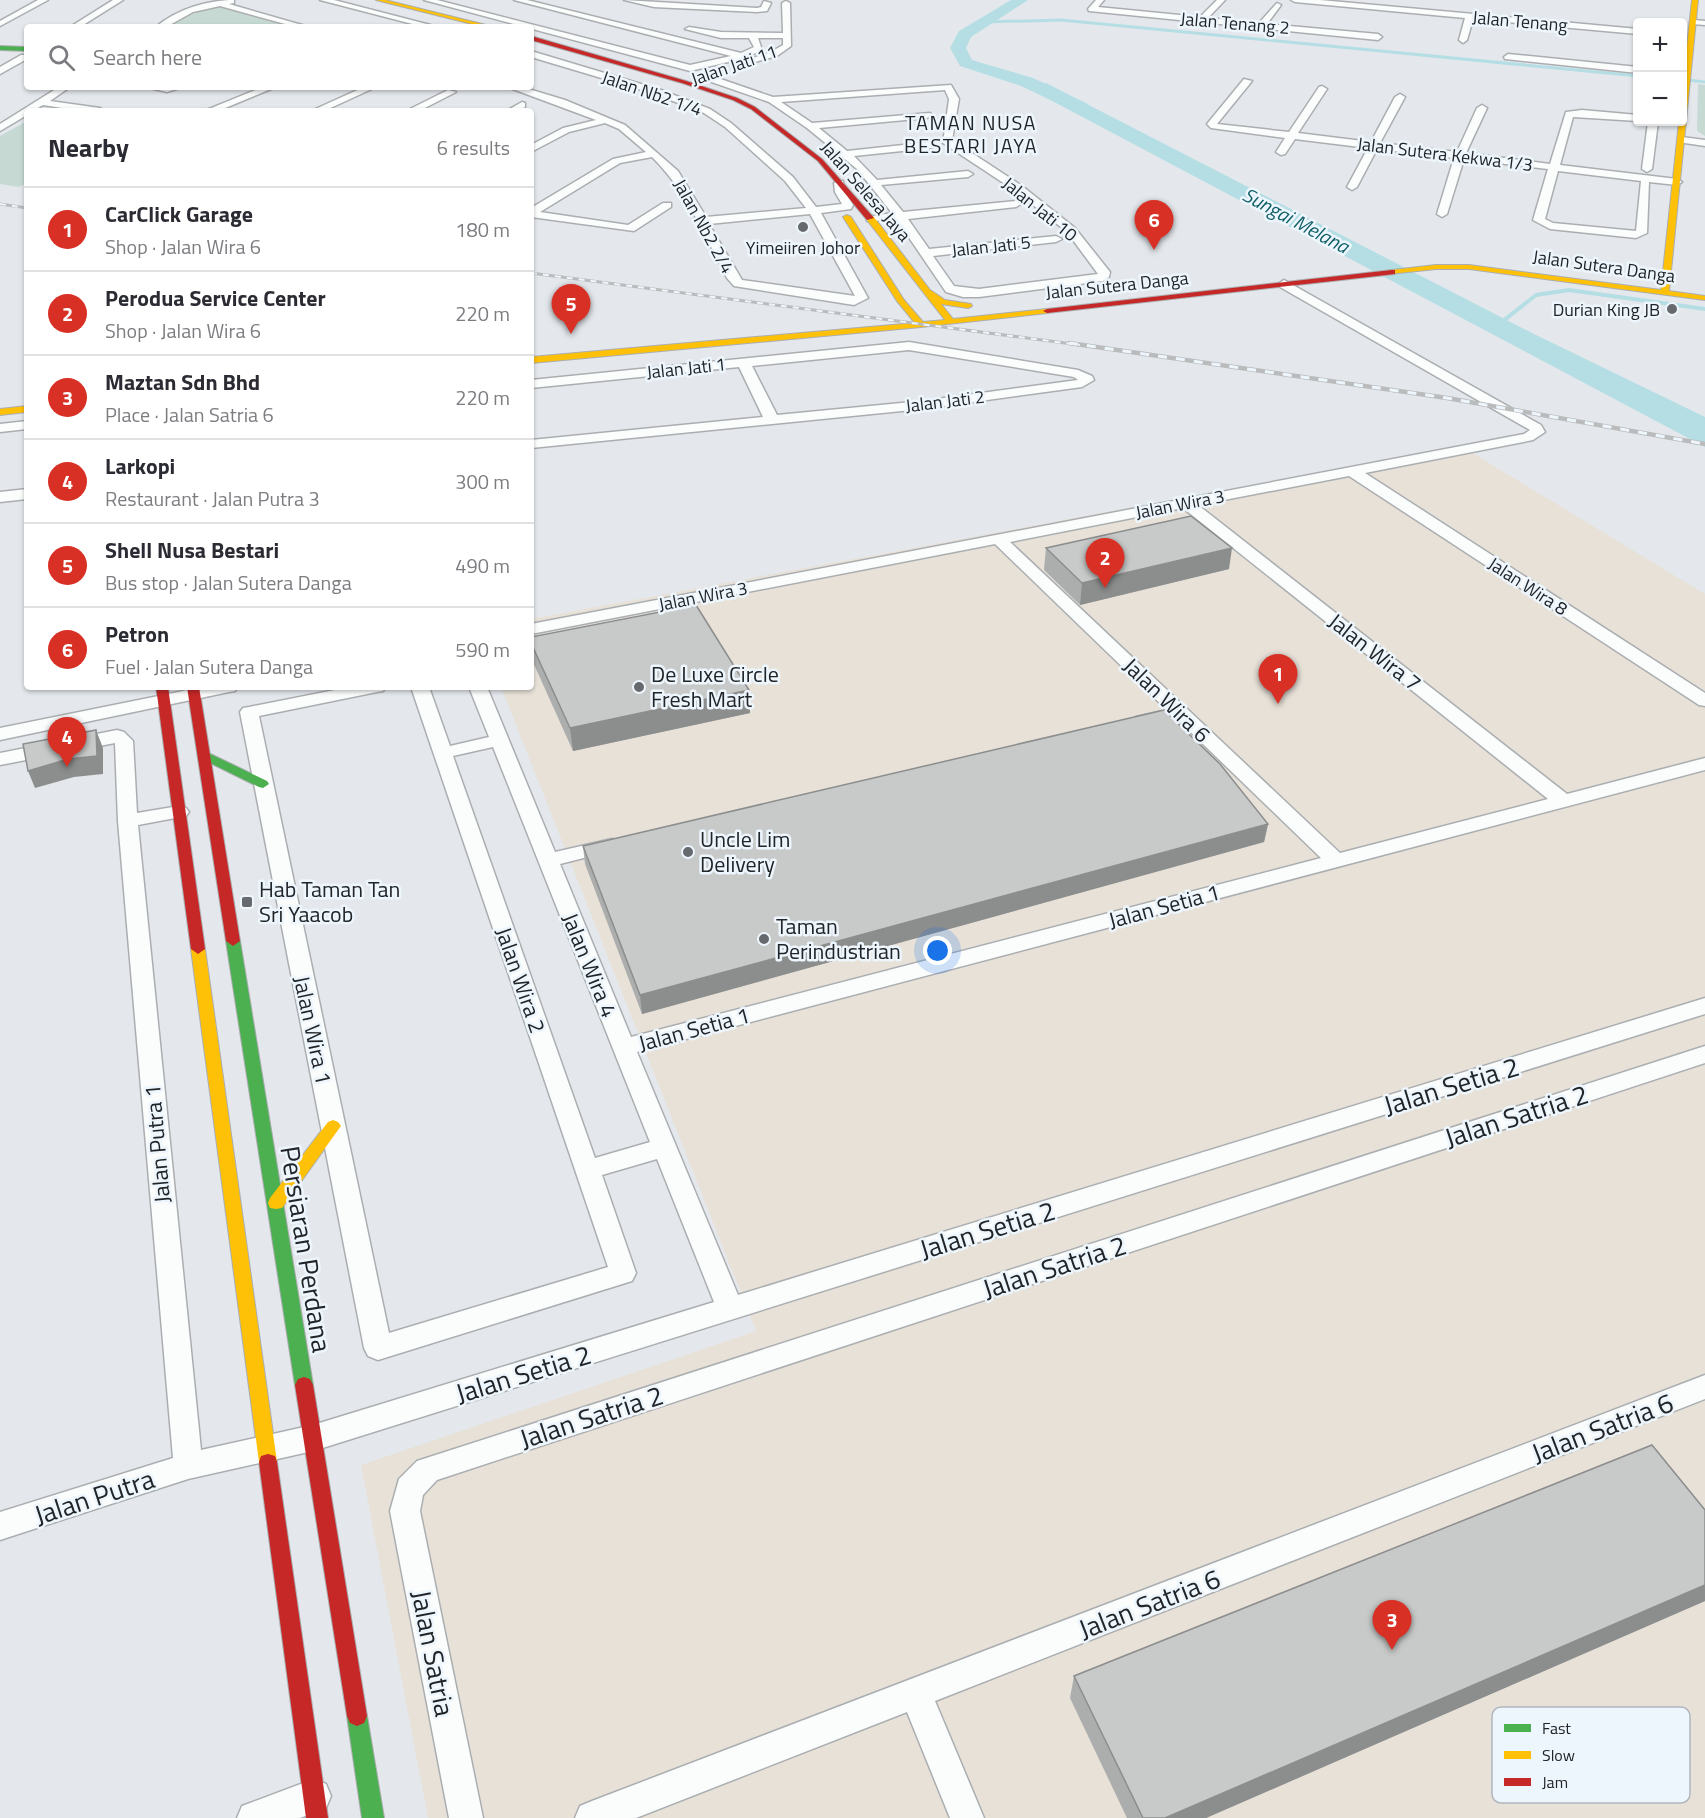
<!DOCTYPE html>
<meta charset="utf-8">
<style>
:root{--surface:#fff;--page:#f7f7f7;--text:#2b2b33;--muted:#7c7c81;--line:#e1e1e2;--accent:#d93025}
body{margin:0;font-family:"Titillium Web",sans-serif;background:var(--page);color:var(--text)}
.controls{position:absolute;right:18px;top:18px;display:grid;overflow:hidden;border-radius:6px;box-shadow:0 2px 4px #0004}
.controls button{width:54px;height:54px;display:grid;place-items:center;padding:0;border:0;border-bottom:2px solid var(--line);background:var(--surface);color:var(--text);font:30px sans-serif}
.you{position:absolute;left:938px;top:951px;width:21px;height:21px;margin:-15px;border:4px solid #fff;border-radius:50%;background:#1a73e8;box-shadow:0 0 0 9px #1a73e833}
.badge{display:grid;place-items:center;width:39px;height:39px;border-radius:50%;background:var(--accent);color:#fff;font-size:20px;font-weight:700}
.pin{position:absolute;translate:-50% -50px;filter:drop-shadow(0 2px 3px #0008)}
.pin::after{content:'';position:absolute;top:32px;width:21px;height:18px;background:inherit;clip-path:polygon(0 0,100% 0,50% 100%)}
.list{margin:0;padding:0;list-style:none}
h2{display:flex;justify-content:space-between;align-items:center;height:78px;margin:0;padding:0 24px;font-size:26px}
h2 small{font-size:20px;font-weight:400;color:var(--muted)}
.list li{display:grid;grid-template-columns:39px 1fr auto;gap:18px;align-items:center;box-sizing:border-box;height:84px;padding:0 24px;border-top:2px solid var(--line)}
.list b{display:block;font-size:22px;white-space:nowrap}
.list p{margin:0;font-size:20px;white-space:nowrap;color:var(--muted)}
.list em{font-size:20px;font-style:normal;color:var(--muted)}
.icon{flex:none;width:33px;height:33px;fill:none;stroke:currentColor;stroke-width:2;stroke-linecap:round;stroke-linejoin:round}
.map{position:relative;flex:none;width:1705px;height:1818px;overflow:hidden}
.search{position:absolute;background:var(--surface);box-shadow:0 2px 4px #0004;left:24px;top:24px;width:510px;height:66px;display:flex;align-items:center;gap:15px;box-sizing:border-box;padding:0 21px;border-radius:6px;color:var(--muted);font-size:22px}
.panel{position:absolute;background:var(--surface);box-shadow:0 2px 4px #0004;left:24px;top:108px;width:510px;height:582px;border-radius:6px}
.map>svg:first-child{display:block}
</style>
<div class="map">
<svg width="1705" height="1818" viewBox="0 0 1705 1818">
<rect width="100%" height="100%" fill="#e4e8ec"/>
<!-- industrial -->
<path fill="#e7e1d8" d="M1461,446L1705,594V1818H428L361,1465L756,1331L501,687H531V619Z"/>
<!-- green -->
<g fill="#c6d9d3">
<path d="M220,6L292,27H166C183,16 200,11 220,6Z"/>
<path d="M1698,84L1705,85V136L1697,131Z"/>
<path d="M27,121V183L19,187L0,184V136Z"/>
</g>
<!-- water -->
<path fill="#b5dee4" d="M1046,83L1534,334L1705,417V447L1024,86Z"/>
<g fill="none" stroke-linecap="round" stroke-linejoin="round">
<!-- stream-far1 -->
<g stroke="#b5dee4" stroke-width="3">
<path d="M984,22L1061,20L1638,76"/>
<path d="M1687,80L1705,82"/>
</g>
<!-- stream -->
<path stroke="#b5dee4" stroke-width="4" d="M1498,325L1536,295L1569,290L1705,309"/>
<!-- river -->
<path fill="#b5dee4" fill-rule="evenodd" d="M1011,0H1028L971,37L966,48L972,60L1033,78L1088,104L1091,108L1088,112H1076L1021,86L960,66L950,48L959,31Z"/>
<defs>
<g id="street">
<path d="M38,0H48L0,26V21Z"/>
<path d="M113,0H123L80,27H70Z"/>
<path d="M234,0V3L229,4L309,27H296L220,6L193,12L166,27H156C177,9 208,0 234,0Z"/>
<path d="M320,0H334L438,27H424Z"/>
<path d="M424,0H437L690,65L731,56L514,0H527L741,53L754,47L749,38H721L685,29L689,27L721,32L783,33L782,3L786,1L790,3L791,46L777,56L744,65V61L771,52L783,45V38H758L762,50L745,58L690,71Z"/>
<path d="M624,0L757,8L761,7L764,1L771,3L767,11L757,12L654,7Z"/>
<path d="M1096,0H1104L1098,7L1200,17L1217,0H1225L1208,18L1259,23L1277,3L1281,5L1267,24L1378,34L1382,37L1378,40L1089,11L1088,9Z"/>
<path d="M1291,0H1320L1638,29V34L1473,19L1467,40L1463,43L1459,40L1465,18L1295,2Z"/>
<path d="M1694,20L1705,21V25L1691,24L1690,22Z"/>
<path d="M531,51L661,90L710,109L731,123L793,177L816,207L842,204L835,192L834,183L843,181L845,192L853,205L851,209L821,213L868,298L854,305L734,286L727,278C705,236 686,190 652,157L620,163L540,212L628,225L663,203H671V207L634,231L531,217V208L613,159L646,152L619,129L605,123L569,132L531,152V145L563,128L596,120L507,87H522L565,100L625,125L678,171L706,217L806,208L785,181L725,127L704,113L655,94L531,57ZM810,214L855,296L742,280L709,224Z"/>
<path d="M1508,54L1638,67V73L1505,59L1504,57Z"/>
<path d="M21,55H27V59L0,74V67Z"/>
<path d="M700,74H706L773,97L951,85L959,99L952,140L1022,186L1075,228L1110,272L1109,277L1103,281L979,297H963L946,292L897,220L867,221V217L892,213L857,169L807,128L769,102L700,78ZM945,90L949,99L943,143L1014,190L1067,232L1098,274L979,289L954,286L933,256L1056,242L1062,239L1056,236L929,249L908,219L1016,207L1021,204L1016,201L903,212L881,185L968,177L973,174L968,171L877,180L854,156L931,148L936,145L931,142L847,151L819,128L927,118L932,115L930,113L812,123L781,102Z"/>
<path d="M1244,79L1252,81L1217,124L1289,132L1319,87L1322,86L1327,89L1298,133L1371,142L1395,97L1400,94L1405,97L1380,143L1457,152L1477,108L1482,105L1487,108L1466,153L1550,164L1566,112L1582,110L1638,115V121L1573,117L1560,165L1677,179L1682,182L1677,185L1649,182L1647,233L1636,238L1550,229L1533,220L1548,169L1464,159L1447,214L1442,217L1437,214L1454,158L1377,149L1357,187L1352,190L1347,187L1368,148L1295,139L1285,154L1281,155L1276,152L1285,138L1211,128L1207,124ZM1558,171L1641,181L1636,231L1553,223L1545,219Z"/>
<path d="M59,87H70L50,101L100,108L105,111H81L43,105L33,111H27V115L0,131V124Z"/>
<path d="M145,87H183L167,92Z"/>
<path d="M263,87H276L218,111H204Z"/>
<path d="M364,87L374,88L324,111H311Z"/>
<path d="M448,90L456,92L419,111H406Z"/>
<path d="M522,102L525,103V107L518,111H506Z"/>
<path d="M1648,122H1658L1652,169L1647,172L1642,169Z"/>
<path d="M1682,137L1705,140V146L1678,142V138Z"/>
<path d="M1284,280L1541,425L1545,432L1533,440L1365,473L1705,693V706L1699,705L1349,476L1198,505L1567,794L1705,758V770L637,1052L738,1295L1705,998V1014L313,1451L188,1479L0,1540V1512L173,1458L118,821L115,743L0,765V753L117,730L124,732L133,741L137,813L179,806L186,808L189,812L186,816L138,825L201,1450L313,1425L714,1302L657,1159L602,1175L636,1273L632,1281L378,1360L368,1356L364,1348L240,712L243,708L249,707L350,687H386L383,691L377,692L259,716L389,1333L608,1267L411,687H429L450,746L489,737L469,687H487L555,852L612,839L619,841L622,845L619,849L560,864L631,1037L1321,858L1176,718L1142,726L1136,725L1133,721L1136,717L1167,710L995,544L531,634V624L1524,434L1530,430L1280,287L1278,284ZM1183,508L1548,799L1340,853L1010,542ZM493,747L650,1142L595,1158L453,756Z"/>
<path d="M909,342L1078,370L1092,376L1094,380L1082,387L922,409L531,448V440L763,417L739,367L531,388V380ZM909,350L1074,377L1078,380L922,401L777,415L752,366Z"/>
<path d="M27,421V429L0,432V424Z"/>
<path d="M27,489V499L0,502V492Z"/>
<path d="M203,687H238L235,691L229,692L0,740V728Z"/>
<path d="M1705,1046V1063L437,1480L423,1495L420,1511L483,1818H449L390,1511L399,1479L417,1461Z"/>
<path d="M1705,1375V1399L935,1701L984,1818H950L907,1712L636,1818H575L580,1806L592,1801Z"/>
<path d="M314,1779L326,1784L331,1796L326,1808L300,1818H237L242,1806Z"/>
</g>
<g id="fast">
<path d="M0,46L27,47V51L0,50Z"/>
<path d="M204,751L267,781L269,784L263,788L259,787L200,758L198,755Z"/>
<path d="M233,936L240,941L313,1385L310,1391L304,1393L298,1391L295,1385L226,941Z"/>
<path d="M357,1706L364,1709L367,1716L384,1818H362L347,1716L350,1709Z"/>
</g>
<g id="slow">
<path d="M376,0H385L494,27H484Z"/>
<path d="M1692,0H1698L1669,291L1705,296V300L1469,269H1436L1389,274V270H1392L1436,265H1469L1661,290L1679,122H1682V93Z"/>
<path d="M847,215L851,217L904,300L923,322L945,320L867,220V216H873L930,290L945,300L971,304L972,306L968,308L941,304L953,319L1047,309L1051,311L1047,313L921,327L531,363V357L915,323L897,301L843,217Z"/>
<path d="M27,406V412L0,415V409Z"/>
<path d="M198,944L205,949L277,1462L275,1468L268,1470L261,1468L259,1462L191,949Z"/>
<path d="M333,1120L338,1122L341,1126L338,1130L282,1208L276,1209L270,1208L268,1203L270,1198L328,1122Z"/>
</g>
<g id="jam">
<path d="M531,36L686,81L737,98L755,107L822,159L874,218L867,220L818,161L751,109L733,100L682,83L531,40Z"/>
<path d="M1392,270H1395V274L1047,313L1043,311L1047,309Z"/>
<path d="M156,687H168L205,949L198,954L191,949Z"/>
<path d="M187,687H199L240,941L233,946L226,941Z"/>
<path d="M304,1377L310,1379L313,1385L367,1716L364,1723L357,1726L350,1723L347,1716L295,1385L298,1379Z"/>
<path d="M268,1454L275,1456L277,1462L328,1818H306L259,1462L261,1456Z"/>
</g>
</defs>
<!-- street casing -->
<use href="#street" stroke="#abaeb1" stroke-width="3"/>
<!-- fast casing -->
<use href="#fast" stroke="#abaeb1" stroke-width="2"/>
<!-- slow casing -->
<use href="#slow" stroke="#abaeb1" stroke-width="2"/>
<!-- jam casing -->
<use href="#jam" stroke="#abaeb1" stroke-width="2"/>
<!-- street -->
<use href="#street" fill="#fbfcfc" fill-rule="evenodd"/>
<!-- fast -->
<use href="#fast" fill="#4caf50" fill-rule="evenodd"/>
<!-- slow -->
<use href="#slow" fill="#ffc107" fill-rule="evenodd"/>
<!-- jam -->
<use href="#jam" fill="#c62828" fill-rule="evenodd"/>
<defs>
<g id="rail-far1">
<path d="M0,204L27,208"/>
<path d="M531,273L1080,345"/>
</g>
<path id="rail" d="M1069,343L1447,398L1705,444"/>
</defs>
<!-- rail-far1 casing -->
<use href="#rail-far1" stroke="#babbbc" stroke-width="3"/>
<!-- rail casing -->
<use href="#rail" stroke="#babbbc" stroke-width="4.5"/>
<!-- rail-far1 -->
<use href="#rail-far1" stroke="#eef6fd" stroke-width="2" stroke-dasharray="6" stroke-linecap="butt"/>
<!-- rail -->
<use href="#rail" stroke="#eef6fd" stroke-width="3" stroke-dasharray="9" stroke-linecap="butt"/>
</g>
<!-- wall -->
<g fill="#acadad">
<path d="M1046,548L1229,569L1080,605L1044,570Z"/>
<path d="M531,637L749,690L750,713L573,751L532,660Z"/>
<path d="M1268,824L1264,842L642,1014L585,864L583,846Z"/>
<path d="M1705,1510V1601L1206,1818H1127L1070,1698L1074,1676Z"/>
</g>
<!-- shaded-wall -->
<g fill="#8c8d8d">
<path d="M1232,548L1229,569L1080,605L1082,583Z"/>
<path d="M749,690L750,713L573,751L570,728Z"/>
<path d="M96,730L103,748V774L74,777L35,788L28,771Z"/>
<path d="M1268,824L1264,842L642,1014L640,995Z"/>
<path d="M1705,1585V1601L1206,1818H1165Z"/>
</g>
<!-- building -->
<g fill="#c8c9c9" stroke="#8c8d8d" stroke-width="1.5">
<path d="M1191,516L1232,548L1082,583L1046,548Z"/>
<path d="M696,605L749,690L570,728L531,643V637Z"/>
<path d="M1164,710L1220,764L1268,824L640,995L583,846Z"/>
<path d="M96,730L97,756L68,759L28,771L23,744Z"/>
<path d="M1652,1445L1705,1510V1585L1165,1818H1143L1074,1676Z"/>
</g>
<!-- markers -->
<g fill="#66696d" stroke="#eef6fd" stroke-width="2">
<circle cx="803" cy="227" r="6"/>
<circle cx="1672" cy="309" r="6"/>
<circle cx="639" cy="687" r="6"/>
<circle cx="688" cy="852" r="6"/>
<rect x="241" y="896" width="12" height="12" rx="3"/>
<circle cx="764" cy="939" r="6"/>
</g>
<g text-anchor="middle" dominant-baseline="central" stroke-width="5" stroke-linejoin="round" paint-order="stroke">
<!-- far-street labels -->
<g font-size="18" fill="#222528" stroke="#eef6fd">
<text transform="translate(1520 21) rotate(5)">Jalan Tenang</text>
<text transform="translate(1235 23) rotate(5)">Jalan Tenang 2</text>
<text transform="translate(734 65) rotate(-19)">Jalan Jati 11</text>
<text transform="translate(652 93) rotate(19)">Jalan Nb2 1/4</text>
<text transform="translate(1445 154) rotate(7)">Jalan Sutera Kekwa 1/3</text>
<text transform="translate(866 191) rotate(49)">Jalan Selesa Jaya</text>
<text transform="translate(1040 209) rotate(39)">Jalan Jati 10</text>
<text transform="translate(704 226) rotate(61)">Jalan Nb2 2/4</text>
<text transform="translate(991 246) rotate(-6)">Jalan Jati 5</text>
<text transform="translate(1604 266) rotate(8)">Jalan Sutera Danga</text>
<text transform="translate(1117 285) rotate(-6)">Jalan Sutera Danga</text>
<text transform="translate(686 368) rotate(-6)">Jalan Jati 1</text>
<text transform="translate(945 401) rotate(-7)">Jalan Jati 2</text>
<text transform="translate(1180 504) rotate(-11)">Jalan Wira 3</text>
<text transform="translate(1528 586) rotate(33)">Jalan Wira 8</text>
<text transform="translate(703 596) rotate(-11)">Jalan Wira 3</text>
</g>
<!-- far-poi labels -->
<g font-size="18" fill="#222528" stroke="#eef6fd">
<text x="803" y="247">Yimeiiren Johor</text>
<text x="1660" y="309" text-anchor="end">Durian King JB</text>
</g>
<!-- far-neighbourhood labels -->
<g font-size="20" letter-spacing="1.5" fill="#222528" stroke="#eef6fd">
<text x="971" y="122">TAMAN NUSA<tspan x="971" dy="23">BESTARI JAYA</tspan></text>
</g>
<!-- far-water labels -->
<g font-size="20" font-style="italic" fill="#126067" stroke="#eef6fd">
<text transform="translate(1296 220) rotate(28)">Sungai Melana</text>
</g>
<!-- street labels -->
<g font-size="22" fill="#222528" stroke="#eef6fd">
<text transform="translate(1375 652) rotate(38)">Jalan Wira 7</text>
<text transform="translate(1167 700) rotate(44)">Jalan Wira 6</text>
<text transform="translate(1164 906) rotate(-15)">Jalan Setia 1</text>
<text transform="translate(590 965) rotate(68)">Jalan Wira 4</text>
<text transform="translate(521 980) rotate(71)">Jalan Wira 2</text>
<text transform="translate(694 1029) rotate(-15)">Jalan Setia 1</text>
<text transform="translate(313 1030) rotate(78)">Jalan Wira 1</text>
<text transform="translate(157 1144) rotate(-95)">Jalan Putra 1</text>
</g>
<!-- poi labels -->
<g font-size="22" fill="#222528" stroke="#eef6fd" text-anchor="start">
<text x="651" y="674">De Luxe Circle<tspan x="651" dy="25">Fresh Mart</tspan></text>
<text x="700" y="839">Uncle Lim<tspan x="700" dy="25">Delivery</tspan></text>
<text x="259" y="889">Hab Taman Tan<tspan x="259" dy="25">Sri Yaacob</tspan></text>
<text x="776" y="926">Taman<tspan x="776" dy="25">Perindustrian</tspan></text>
</g>
<!-- near-street labels -->
<g font-size="27" fill="#222528" stroke="#eef6fd">
<text transform="translate(1451 1085) rotate(-17)">Jalan Setia 2</text>
<text transform="translate(1516 1115) rotate(-18)">Jalan Satria 2</text>
<text transform="translate(987 1229) rotate(-17)">Jalan Setia 2</text>
<text transform="translate(307 1249) rotate(81)">Persiaran Perdana</text>
<text transform="translate(1054 1266) rotate(-18)">Jalan Satria 2</text>
<text transform="translate(523 1373) rotate(-17)">Jalan Setia 2</text>
<text transform="translate(591 1416) rotate(-18)">Jalan Satria 2</text>
<text transform="translate(1602 1427) rotate(-21)">Jalan Satria 6</text>
<text transform="translate(94 1496) rotate(-18)">Jalan Putra</text>
<text transform="translate(1149 1603) rotate(-21)">Jalan Satria 6</text>
<text transform="translate(434 1653) rotate(79)">Jalan Satria</text>
</g>
</g>
<!-- legend -->
<rect x="1492" y="1707" width="198" height="96" rx="9" fill="#eef6fd" stroke="#b1b7bd" stroke-width="1.5"/>
<rect x="1504" y="1724" width="27" height="8" fill="#4caf50"/>
<rect x="1504" y="1751" width="27" height="8" fill="#ffc107"/>
<rect x="1504" y="1778" width="27" height="8" fill="#c62828"/>
<g font-size="16" fill="#222528">
<text x="1542" y="1734">Fast</text>
<text x="1542" y="1761">Slow</text>
<text x="1542" y="1788">Jam</text>
</g>
</svg>
<div class="controls">
<button>+</button>
<button>−</button>
</div>
<div class="you"></div>
<div class="pin badge" style="left:1278px;top:704px">1</div>
<div class="pin badge" style="left:1105px;top:588px">2</div>
<div class="pin badge" style="left:1392px;top:1650px">3</div>
<div class="pin badge" style="left:67px;top:767px">4</div>
<div class="pin badge" style="left:571px;top:334px">5</div>
<div class="pin badge" style="left:1154px;top:250px">6</div>
<div class="search"><svg class="icon" aria-label="search" viewBox="0 0 24 24"><circle cx="10" cy="10" r="6"/><path d="M15 15l6 6"/></svg>Search here</div>
<section class="panel">
<h2>Nearby<small>6 results</small></h2>
<ul class="list">
<li><span class="badge">1</span><div><b>CarClick Garage</b><p>Shop · Jalan Wira 6</p></div><em>180 m</em></li>
<li><span class="badge">2</span><div><b>Perodua Service Center</b><p>Shop · Jalan Wira 6</p></div><em>220 m</em></li>
<li><span class="badge">3</span><div><b>Maztan Sdn Bhd</b><p>Place · Jalan Satria 6</p></div><em>220 m</em></li>
<li><span class="badge">4</span><div><b>Larkopi</b><p>Restaurant · Jalan Putra 3</p></div><em>300 m</em></li>
<li><span class="badge">5</span><div><b>Shell Nusa Bestari</b><p>Bus stop · Jalan Sutera Danga</p></div><em>490 m</em></li>
<li><span class="badge">6</span><div><b>Petron</b><p>Fuel · Jalan Sutera Danga</p></div><em>590 m</em></li>
</ul>
</section>
</div>
